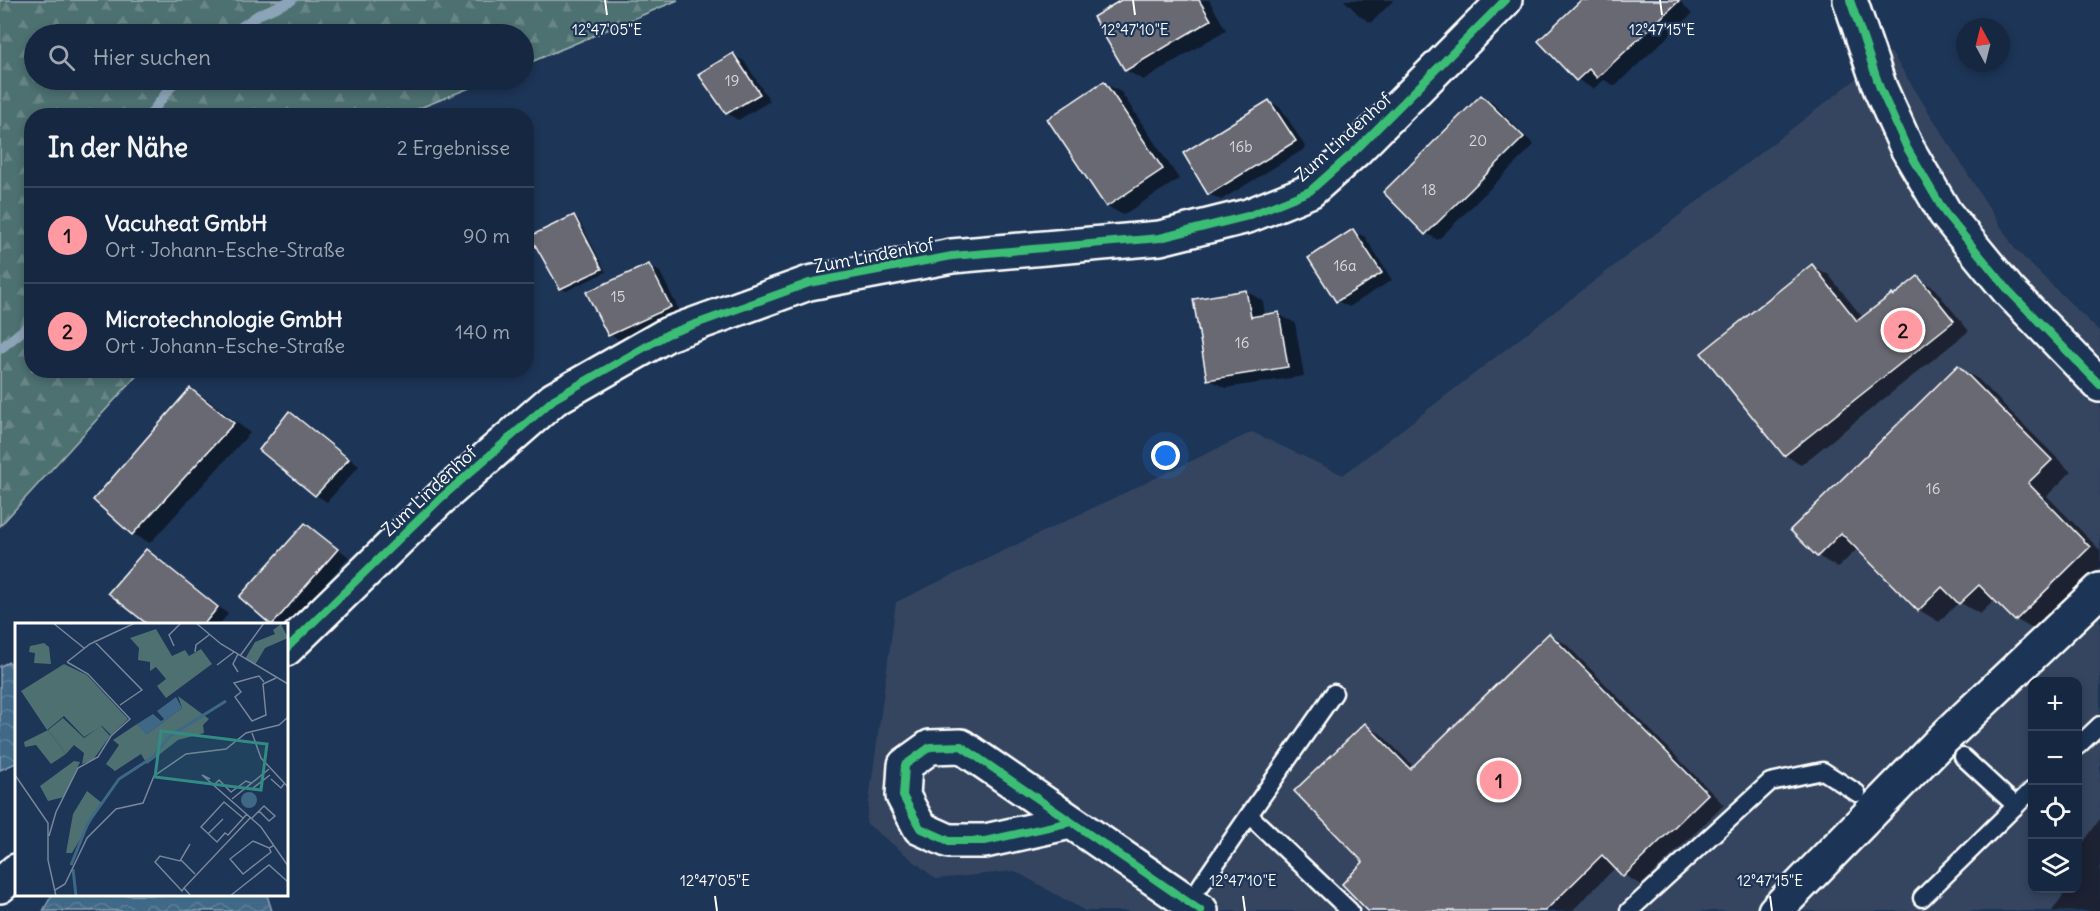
<!DOCTYPE html>
<html lang="de">
<meta charset="utf-8">
<style>
:root{--surface:#162841;--page:#23344c;--text:#f1f3f6;--muted:#9ea6b1;--line:#35445a;--accent:#ff9aa2}
body{margin:0;font-family:Delius,sans-serif;background:var(--page);color:var(--text)}
.controls{position:absolute;right:18px;bottom:18px;display:grid;overflow:hidden;border-radius:12px;box-shadow:0 3px 9px #0003}
.controls button{width:54px;height:54px;display:grid;place-items:center;padding:0;border:0;border-bottom:2px solid var(--line);background:var(--surface);color:var(--text);font:30px sans-serif}
.compass{position:absolute;left:1956px;top:18px;width:54px;height:54px;border-radius:50%;background:var(--surface);box-shadow:0 3px 9px #0003;rotate:353deg}
.you{position:absolute;left:1166px;top:456px;width:21px;height:21px;margin:-15px;border:4px solid #fff;border-radius:50%;background:#1a73e8;box-shadow:0 0 0 9px #1a73e833}
.badge{display:grid;place-items:center;width:39px;height:39px;border-radius:50%;background:var(--accent);color:#111;font-size:20px;font-weight:700}
.pin{position:absolute;translate:-50% -50%;border:3px solid #fff;box-shadow:0 2px 6px #0006}
.list{margin:0;padding:0;list-style:none}
h2{display:flex;justify-content:space-between;align-items:center;height:78px;margin:0;padding:0 24px;font-size:26px}
h2 small{font-size:20px;font-weight:400;color:var(--muted)}
.list li{display:grid;grid-template-columns:39px 1fr auto;gap:18px;align-items:center;box-sizing:border-box;height:96px;padding:0 24px;border-top:2px solid var(--line)}
.list b{display:block;font-size:22px;white-space:nowrap}
.list p{margin:0;font-size:20px;white-space:nowrap;color:var(--muted)}
.list em{font-size:20px;font-style:normal;color:var(--muted)}
.icon{flex:none;width:33px;height:33px;fill:none;stroke:currentColor;stroke-width:2;stroke-linecap:round;stroke-linejoin:round}
.map{position:relative;flex:none;width:2100px;height:911px;overflow:hidden}
.search{position:absolute;background:var(--surface);box-shadow:0 3px 9px #0003;left:24px;top:24px;width:510px;height:66px;display:flex;align-items:center;gap:15px;box-sizing:border-box;padding:0 21px;border-radius:33px;color:var(--muted);font-size:22px}
.panel{position:absolute;background:var(--surface);box-shadow:0 3px 9px #0003;left:24px;top:108px;width:510px;height:270px;border-radius:24px}
.map>svg:first-child{display:block}
</style>
<div class="map">
<svg width="2100" height="911" viewBox="0 0 2100 911">
<defs>
<pattern id="forest-firs" width="22" height="20" patternUnits="userSpaceOnUse" patternTransform="scale(1.5)"><rect width="22" height="20" fill="#4e7071"/><path d="M5 1l3.5 6h-7zM16 11l3.5 6h-7z" fill="#698586"/></pattern>
<pattern id="water-waves" width="16" height="10" patternUnits="userSpaceOnUse" patternTransform="scale(1.5)"><rect width="16" height="10" fill="#3f6887"/><path d="M0 5q4-4 8 0t8 0" fill="none" stroke="#5c7f99"/></pattern>
</defs>
<rect width="100%" height="100%" fill="#1d3557"/>
<filter id="ink" filterUnits="userSpaceOnUse"><feTurbulence type="fractalNoise" baseFrequency=".0167" numOctaves="2"/><feDisplacementMap in="SourceGraphic" scale="12" xChannelSelector="R" yChannelSelector="G"/><feConvolveMatrix kernelMatrix="1 2 1 2 8 2 1 2 1" color-interpolation-filters="sRGB"/></filter>
<g filter="url(#ink)">
<!-- built -->
<path fill="#34455f" fill-rule="evenodd" d="M1891,52L2015,249L2100,332V911H1085L1015,871L936,879L866,823L896,602L1252,432L1343,475ZM2032,682H2078V888H2032Z"/>
<!-- forest -->
<path fill="url(#forest-firs)" stroke="#a6b8b8" stroke-width="1.5" d="M0,0H678L524,65V34H34V80H489L403,115L32,116V370L141,371L0,526Z"/>
<!-- water -->
<g fill="url(#water-waves)" stroke="#8ca4b7" stroke-width="1.5">
<path d="M9,662L16,669V763L0,770V666Z"/>
<path d="M52,895H267L272,911H43Z"/>
</g>
<!-- shadow -->
<g fill="#0007">
<path d="M1124,0H1209L1226,30L1143,80L1126,70Z"/>
<path d="M1344,0H1394L1371,23L1360,16Z"/>
<path d="M1583,0H1679L1692,14L1615,86L1604,80L1593,89L1577,79Z"/>
<path d="M733,55L744,61L770,101L738,120L727,113Z"/>
<path d="M1104,83L1121,92L1179,179L1123,215L1107,206Z"/>
<path d="M1481,97L1493,103L1534,145L1438,240L1426,233Z"/>
<path d="M1269,101L1281,108L1306,148L1221,200L1209,194Z"/>
<path d="M574,217L579,220L606,272L566,291L561,288Z"/>
<path d="M1353,231L1365,237L1392,280L1349,307L1337,301Z"/>
<path d="M649,266L660,272L681,314L621,341L610,334Z"/>
<path d="M1813,266L1829,275L1863,318L1894,297L1918,278L1934,288L1969,331L1801,465L1785,455Z"/>
<path d="M1246,291L1263,301L1265,316L1278,314L1295,323L1304,376L1225,388L1208,379Z"/>
<path d="M1958,367L1978,379L2071,472L2047,496L2100,550V568L2036,631L2015,619L1996,599L1980,614L1959,602L1939,622L1919,610L1858,548L1838,568L1818,556Z"/>
<path d="M190,389L207,399L250,433L150,543L133,534Z"/>
<path d="M289,413L301,419L359,466L327,502L316,495Z"/>
<path d="M305,525L349,557L286,628V624H272L241,597Z"/>
<path d="M146,551L158,558L228,614L220,624H150L110,593Z"/>
<path d="M1550,635L1566,644L1724,805L1641,885L1624,875L1616,867L1572,911H1371L1366,862L1365,724L1381,734L1414,767Z"/>
<path d="M2100,819V911H2052L2066,891L2065,888H2078V850Z"/>
</g>
<g fill="none" stroke-linecap="round" stroke-linejoin="round">
<!-- stream -->
<g stroke="#8ca4b7" stroke-width="10">
<path d="M231,34L258,15L292,0"/>
<path d="M149,116L176,80"/>
<path d="M0,349L32,323"/>
</g>
</g>
<!-- building -->
<g fill="#696973" stroke="#fff" stroke-width="1.5">
<path d="M1121,0H1199L1211,20L1125,71L1093,17Z"/>
<path d="M1581,0H1680L1597,78L1589,69L1576,81L1538,41Z"/>
<path d="M733,53L760,94L726,114L698,74Z"/>
<path d="M1104,81L1163,169L1106,207L1047,119Z"/>
<path d="M1481,95L1524,137L1425,235L1383,192Z"/>
<path d="M1269,100L1296,141L1208,195L1183,153Z"/>
<path d="M574,215L602,269L560,289L530,236Z"/>
<path d="M1353,229L1382,273L1336,302L1308,258Z"/>
<path d="M649,264L671,307L608,336L586,292Z"/>
<path d="M1812,264L1857,321L1892,294L1893,296L1918,276L1954,321L1784,456L1701,353Z"/>
<path d="M1246,290L1251,317L1279,312L1288,367L1207,380L1193,299Z"/>
<path d="M1958,365L2052,460L2028,483L2090,547L2015,621L1979,585L1959,604L1942,587L1918,611L1841,533L1817,557L1790,530Z"/>
<path d="M190,388L234,423L132,535L93,500Z"/>
<path d="M289,411L349,459L315,496L259,450Z"/>
<path d="M305,523L338,549L273,624H270L239,597Z"/>
<path d="M146,549L218,607L204,624H147L108,593Z"/>
<path d="M1549,633L1708,794L1623,877L1602,855L1545,911H1368L1342,884L1363,862L1294,791L1365,723L1410,769Z"/>
</g>
<g fill="none" stroke-linecap="round" stroke-linejoin="round">
<defs>
<g id="service">
<path d="M2078,746L2100,725"/>
<path d="M1963,757L2016,806"/>
<path d="M1249,815L1334,693"/>
<path d="M1201,885L1249,815L1350,911"/>
<path d="M1922,898L2032,790"/>
<path d="M1629,911L1770,782L1823,771L1857,793"/>
</g>
<g id="minor">
<path d="M1850,0L1880,88L1907,148L1945,213L2009,291L2100,385"/>
<path d="M286,649L441,498L554,399L668,334L809,283L952,256L1160,238L1248,216L1310,191L1355,151L1505,0"/>
<path d="M1071,822L985,841H949L920,828L903,796L905,765L930,747L961,746L1201,911"/>
<path d="M0,886L16,871"/>
<path d="M1775,911L1944,738L2100,590"/>
</g>
</defs>
<!-- service casing -->
<use href="#service" stroke="#fff" stroke-width="21"/>
<!-- minor casing -->
<use href="#minor" stroke="#fff" stroke-width="38"/>
<!-- service -->
<use href="#service" stroke="#1d3557" stroke-width="16"/>
<!-- minor -->
<use href="#minor" stroke="#1d3557" stroke-width="33"/>
<defs>
<g id="cycleway">
<path d="M1850,0L1880,88L1907,148L1945,213L2009,291L2100,385"/>
<path d="M286,649L441,498L554,399L668,334L809,283L952,256L1160,238L1248,216L1310,191L1355,151L1505,0"/>
<path d="M1071,822L985,841H949L920,828L903,796L905,765L930,747L961,746L1201,911"/>
</g>
</defs>
<!-- cycleway casing -->
<use href="#cycleway" stroke="#1d3557" stroke-width="11"/>
<!-- cycleway -->
<use href="#cycleway" stroke="#3abd76" stroke-width="8"/>
</g>
</g>
<!-- ticks -->
<path fill="none" stroke="#fff" stroke-width="2" d="M605,0L607,15M1133,0L1135,15M1660,0L1662,15M715,896L717,911M1243,896L1245,911M1770,896L1772,911"/>
<g text-anchor="middle" dominant-baseline="central" stroke-width="4.5" stroke-linejoin="round" paint-order="stroke">
<!-- number labels -->
<g font-size="15" fill="#dadadc">
<text x="732" y="80">19</text>
<text x="1478" y="140">20</text>
<text x="1241" y="146">16b</text>
<text x="1429" y="189">18</text>
<text x="1345" y="265">16a</text>
<text x="618" y="296">15</text>
<text x="1242" y="342">16</text>
<text x="1933" y="488">16</text>
</g>
<!-- street labels -->
<g font-size="18" fill="#fff" stroke="#1d3557">
<text transform="translate(1343 137) rotate(-42)">Zum Lindenhof</text>
<text transform="translate(874 255) rotate(-11)">Zum Lindenhof</text>
<text transform="translate(429 491) rotate(-43)">Zum Lindenhof</text>
</g>
</g>
<!-- overview -->
<g transform="translate(15 623)">
<rect width="273" height="273" fill="#1d3557"/>
<path d="M48,95L69,115L86,103L95,113L78,137L67,141L69,130L59,122L51,131L33,107ZM59,138L65,139L49,174L33,178L25,163ZM72,168L87,180L57,230H51L58,191Z" fill="#4e7071"/>
<path d="M266,1L273,15L250,25L240,42L230,36L240,19L260,11L258,7ZM29,20L34,24L36,41L19,40L20,30L14,29L15,23ZM163,73L194,96L188,102L189,110L163,117L132,141L126,131L100,148L91,141L104,122L98,117L122,101L132,111L167,85ZM33,107L51,131L36,141L21,122L10,124L9,119Z" fill="#4e7071"/>
<path d="M141,6L157,33L170,27L174,33L186,26L197,41L151,75L142,63L151,56L141,44L135,48V39L123,37L124,25L115,15ZM49,41L72,52L113,96L96,112L87,103L69,114L49,93L32,107L6,68Z" fill="#4e7071"/>
<path d="M161,74L167,85L131,112L122,101L138,91L146,98L149,96L142,88ZM226 177a8 8 0 1 1 16 0a8 8 0 1 1-16 0Z" fill="#3f6887"/>
<path fill="none" stroke="#3f6887" stroke-width="3" d="M56,242L73,200L104,156L138,134L155,113L211,78M58,246L61,273"/>
<path fill="none" stroke="#77869a" stroke-width="1.5" d="M38,0L69,25M181,0L206,21L273,61M79,18L127,67L105,82M159,23L154,12L166,0M180,29L181,22L194,12M225,33L249,0M52,39L75,21L120,0M202,42L219,29M223,49L218,41L223,31M249,59L244,53L219,60L226,69L220,74L237,98L251,92L248,61L261,55M237,110L246,135L273,164M0,152L33,200V237L41,273M195,156L187,152L246,204L273,243M256,156L266,165L269,161M200,161L204,157L216,169L231,158L236,160M238,165L255,152M217,176L254,146M228,195L209,179L186,204L202,219L210,210L213,212L232,191M237,195L249,183L260,193L254,198L244,188M193,211L208,196M34,213L41,189L63,145L83,134L96,113L115,96L73,51L52,39M254,225L256,229L228,251L215,236L238,218L254,225L258,223M166,237L180,251M169,265L167,268L140,239L145,233L165,238L175,221M40,267L50,261L72,215L101,186L128,180L139,153L171,131L211,126L231,110L264,102L273,94M176,273L169,265L236,194M215,273L254,242L273,259"/>
<path fill="#338b84" fill-opacity="0.15" stroke="#338b84" stroke-width="3" d="M146,108L252,121L246,167L140,154Z"/>
<rect width="273" height="273" fill="none" stroke="#fff" stroke-width="3"/>
</g>
<g font-size="15" text-anchor="middle" fill="#fff" stroke="#1d3557" stroke-width="4.5" stroke-linejoin="round" paint-order="stroke">
<text x="607" y="35">12°47'05"E</text>
<text x="1135" y="35">12°47'10"E</text>
<text x="1662" y="35">12°47'15"E</text>
<text x="715" y="886">12°47'05"E</text>
<text x="1243" y="886">12°47'10"E</text>
<text x="1770" y="886">12°47'15"E</text>
</g>
</svg>
<div class="controls">
<button>+</button>
<button>−</button>
<button><svg class="icon" aria-label="locate" viewBox="0 0 24 24"><circle cx="12" cy="12" r="6"/><path d="M12 2v4M12 18v4M2 12h4M18 12h4"/></svg></button>
<button><svg class="icon" aria-label="layers" viewBox="0 0 24 24"><path d="M12 4l9 5-9 5-9-5zM3 14l9 5 9-5"/></svg></button>
</div>
<svg class="compass" viewBox="-18 -18 36 36"><path d="M0-13l5 13h-10z" fill="#e53935"/><path d="M0 13l5-13h-10z" fill="#9ea6b1"/></svg>
<div class="you"></div>
<div class="pin badge" style="left:1499px;top:780px">1</div>
<div class="pin badge" style="left:1903px;top:330px">2</div>
<div class="search"><svg class="icon" aria-label="search" viewBox="0 0 24 24"><circle cx="10" cy="10" r="6"/><path d="M15 15l6 6"/></svg>Hier suchen</div>
<section class="panel">
<h2>In der Nähe<small>2 Ergebnisse</small></h2>
<ul class="list">
<li><span class="badge">1</span><div><b>Vacuheat GmbH</b><p>Ort · Johann-Esche-Straße</p></div><em>90 m</em></li>
<li><span class="badge">2</span><div><b>Microtechnologie GmbH</b><p>Ort · Johann-Esche-Straße</p></div><em>140 m</em></li>
</ul>
</section>
</div>
